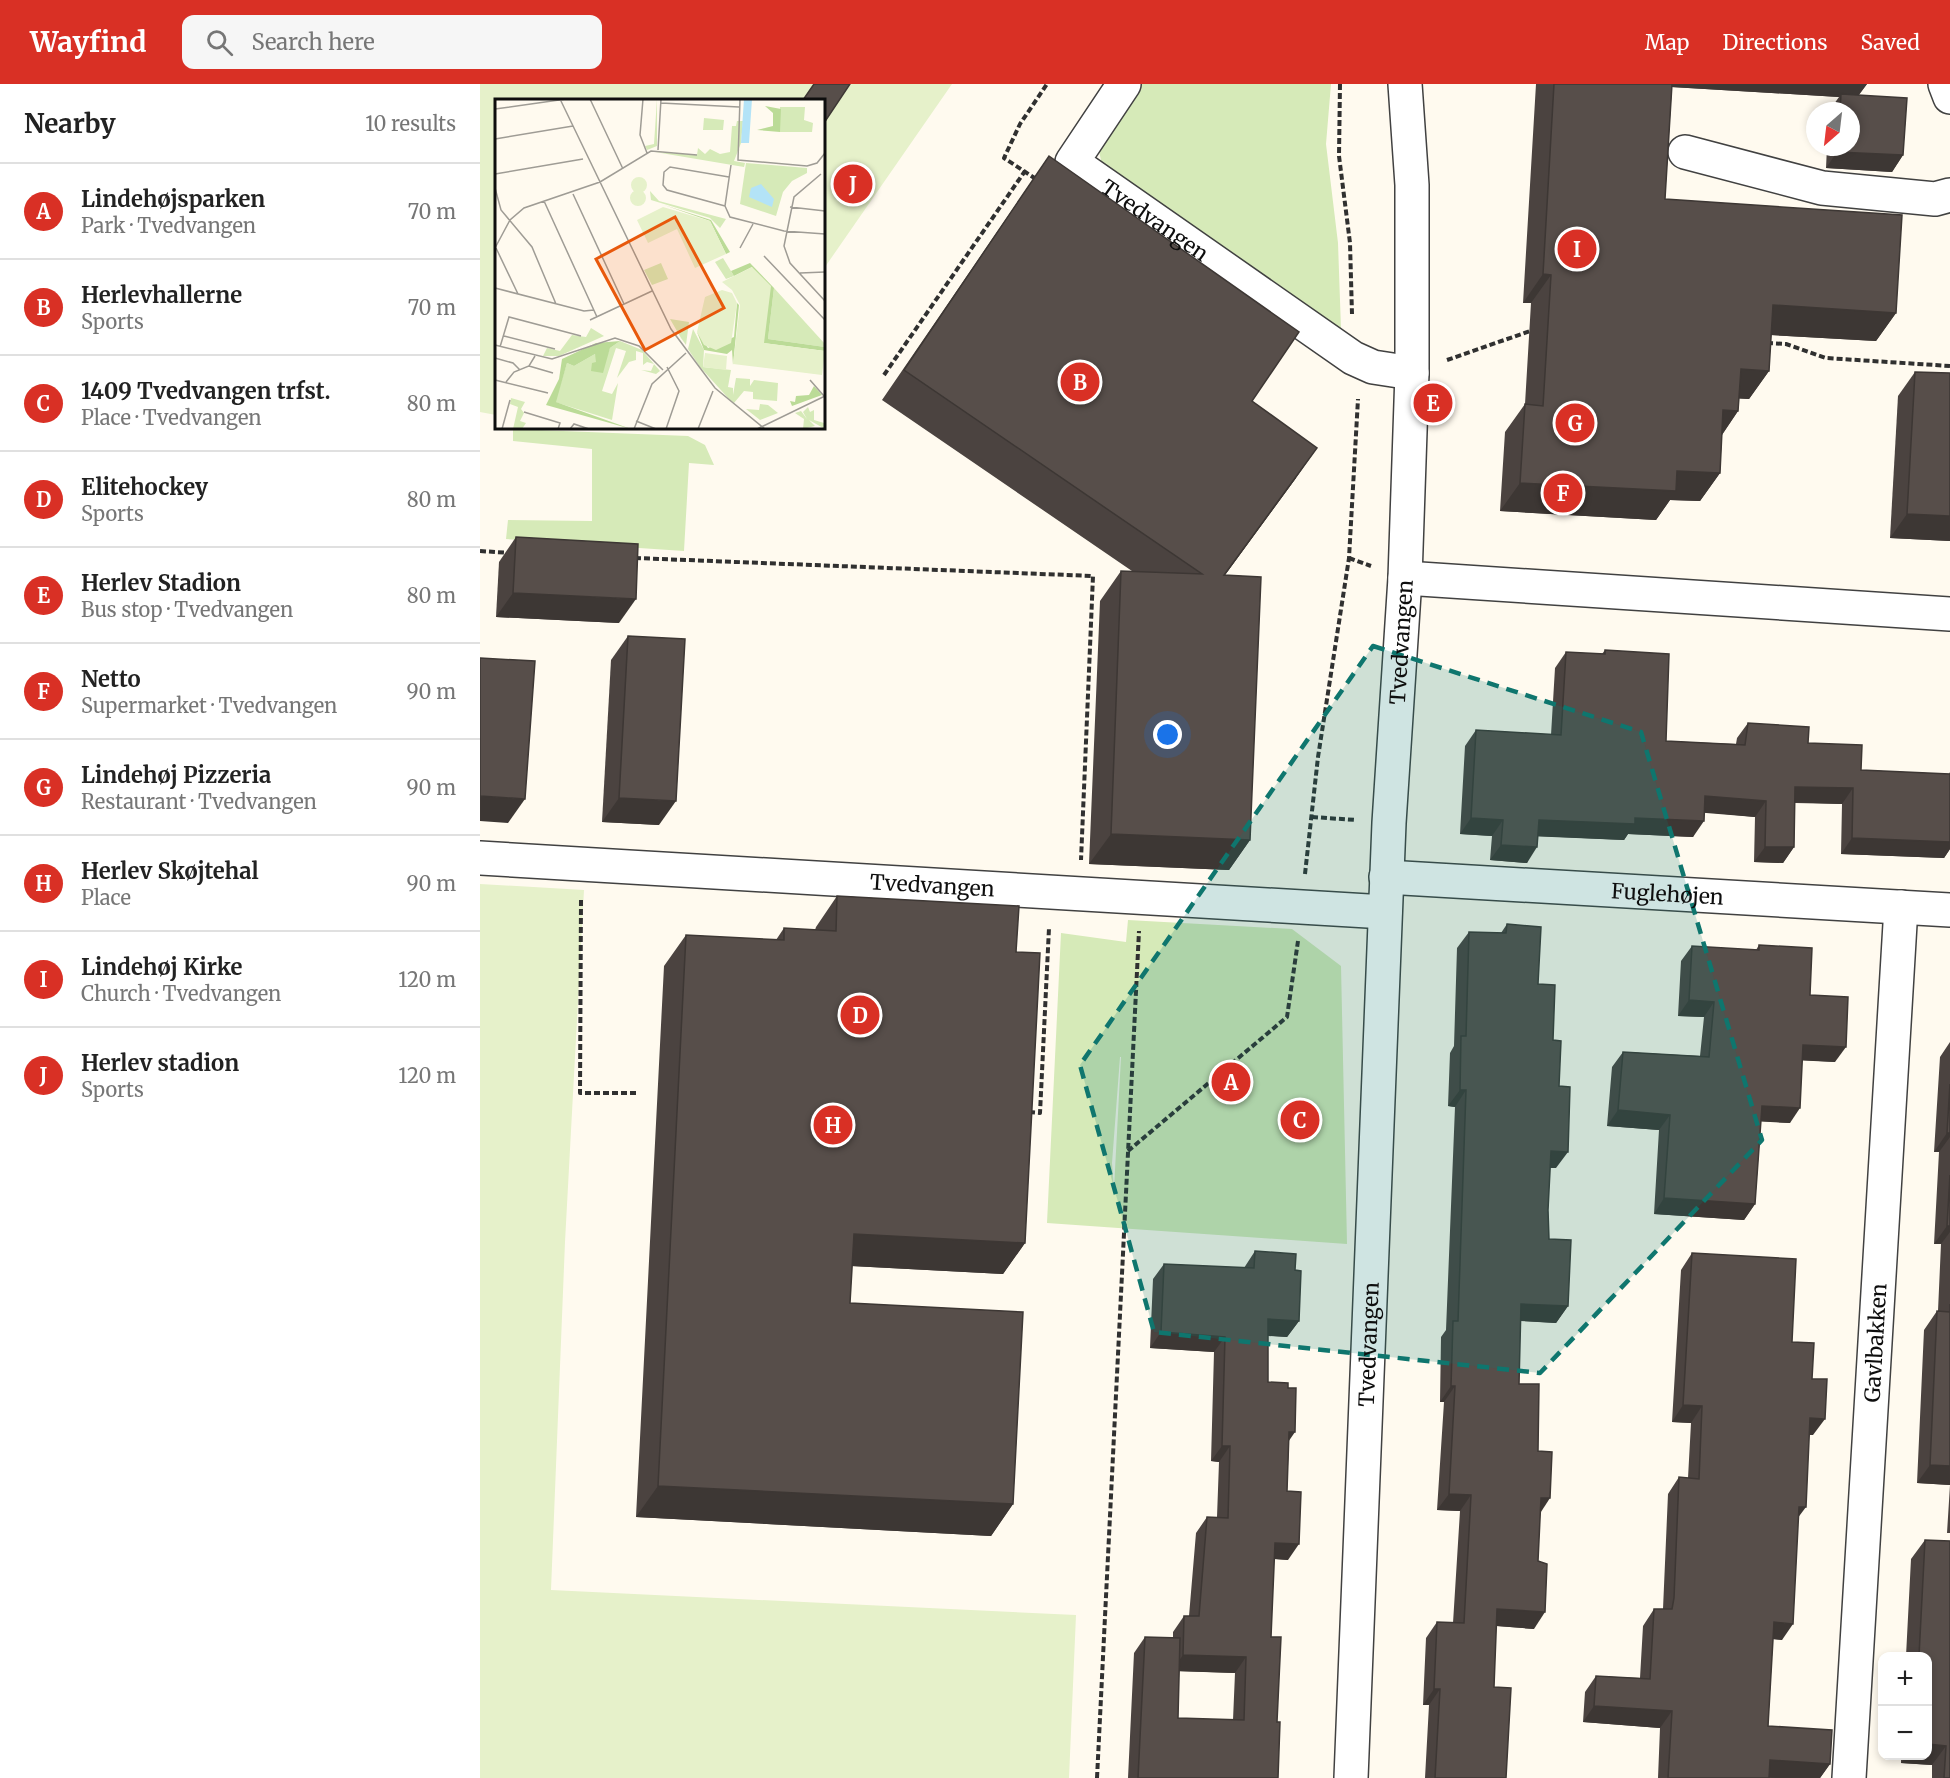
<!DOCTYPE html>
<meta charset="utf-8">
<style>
:root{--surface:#fff;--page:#f6f6f6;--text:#222;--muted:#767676;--line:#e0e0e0;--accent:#d93025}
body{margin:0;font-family:Merriweather,serif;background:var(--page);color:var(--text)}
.controls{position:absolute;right:18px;bottom:18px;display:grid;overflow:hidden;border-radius:12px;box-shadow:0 3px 9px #0003}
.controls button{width:54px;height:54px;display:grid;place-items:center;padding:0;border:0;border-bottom:2px solid var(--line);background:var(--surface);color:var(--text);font:30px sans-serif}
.compass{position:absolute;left:1326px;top:18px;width:54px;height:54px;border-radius:50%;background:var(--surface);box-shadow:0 3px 9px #0003;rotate:208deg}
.you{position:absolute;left:688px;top:651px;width:21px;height:21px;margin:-15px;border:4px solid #fff;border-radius:50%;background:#1a73e8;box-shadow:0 0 0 9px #1a73e833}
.badge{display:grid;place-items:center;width:39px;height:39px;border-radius:50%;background:var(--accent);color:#fff;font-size:20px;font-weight:700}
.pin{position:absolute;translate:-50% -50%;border:3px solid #fff;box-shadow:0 2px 6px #0006}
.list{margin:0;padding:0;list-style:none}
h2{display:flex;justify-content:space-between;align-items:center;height:78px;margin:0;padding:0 24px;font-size:26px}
h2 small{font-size:20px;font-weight:400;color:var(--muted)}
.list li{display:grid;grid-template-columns:39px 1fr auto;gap:18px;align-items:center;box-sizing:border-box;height:96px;padding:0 24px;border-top:2px solid var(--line)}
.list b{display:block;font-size:22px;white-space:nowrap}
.list p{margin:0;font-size:20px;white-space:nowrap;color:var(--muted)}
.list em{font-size:20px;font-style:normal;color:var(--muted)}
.icon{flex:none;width:33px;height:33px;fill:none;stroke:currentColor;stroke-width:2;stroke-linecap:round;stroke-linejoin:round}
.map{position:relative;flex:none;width:1470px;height:1694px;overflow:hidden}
header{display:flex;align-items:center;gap:36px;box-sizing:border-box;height:84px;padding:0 30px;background:var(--accent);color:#fff}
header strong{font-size:28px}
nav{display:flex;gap:33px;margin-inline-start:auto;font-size:21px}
.search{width:420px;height:54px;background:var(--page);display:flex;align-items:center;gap:15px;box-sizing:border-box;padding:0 21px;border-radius:12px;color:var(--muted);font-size:22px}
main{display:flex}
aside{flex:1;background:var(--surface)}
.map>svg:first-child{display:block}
</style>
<header>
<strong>Wayfind</strong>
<div class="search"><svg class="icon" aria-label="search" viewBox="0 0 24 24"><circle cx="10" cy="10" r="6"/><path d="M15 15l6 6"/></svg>Search here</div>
<nav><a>Map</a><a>Directions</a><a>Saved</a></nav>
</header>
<main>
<aside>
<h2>Nearby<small>10 results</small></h2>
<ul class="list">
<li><span class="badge">A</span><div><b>Lindehøjsparken</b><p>Park · Tvedvangen</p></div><em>70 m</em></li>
<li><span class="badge">B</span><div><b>Herlevhallerne</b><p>Sports</p></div><em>70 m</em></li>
<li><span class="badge">C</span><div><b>1409 Tvedvangen trfst.</b><p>Place · Tvedvangen</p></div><em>80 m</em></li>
<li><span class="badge">D</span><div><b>Elitehockey</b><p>Sports</p></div><em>80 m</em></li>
<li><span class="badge">E</span><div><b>Herlev Stadion</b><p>Bus stop · Tvedvangen</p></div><em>80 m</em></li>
<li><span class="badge">F</span><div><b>Netto</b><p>Supermarket · Tvedvangen</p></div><em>90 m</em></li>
<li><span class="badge">G</span><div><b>Lindehøj Pizzeria</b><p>Restaurant · Tvedvangen</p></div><em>90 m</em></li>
<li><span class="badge">H</span><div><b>Herlev Skøjtehal</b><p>Place</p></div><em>90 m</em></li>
<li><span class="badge">I</span><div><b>Lindehøj Kirke</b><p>Church · Tvedvangen</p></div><em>120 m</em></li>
<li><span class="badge">J</span><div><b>Herlev stadion</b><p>Sports</p></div><em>120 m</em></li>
</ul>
</aside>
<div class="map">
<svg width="1470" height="1694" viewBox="0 0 1470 1694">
<rect width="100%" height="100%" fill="#fffaef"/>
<!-- green -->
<g fill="#d6eab8" fill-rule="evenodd">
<path d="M661,0H851L846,60L858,159L861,245L623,86L618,62Z"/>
<path d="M33,345L208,352L225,361L234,381L209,379L204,467L26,455L28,436L112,437V365L33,357Z"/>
<path d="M648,836L812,845L861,882L867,1160L567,1139L581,849L646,858ZM640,973H641L634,1105L632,1079Z"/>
</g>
<!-- pitch -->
<g fill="#e6f1ca">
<path d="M0,0H472L345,183L344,16H16V331L0,328Z"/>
<path d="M0,800L104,806L85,1158L71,1506L596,1531L589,1694H0Z"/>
</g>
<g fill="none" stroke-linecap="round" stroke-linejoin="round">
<defs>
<g id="minor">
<path id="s1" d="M644,0L592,78L873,274L893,283L932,289"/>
<path d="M1465,0L1470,13"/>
<path d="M1205,68L1342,104L1455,115L1470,111"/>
<path d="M925,494L1470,530"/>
<path id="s2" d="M0,774L905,828"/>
<path id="s3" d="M906,793L1470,826"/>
<path id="s4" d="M871,1694L909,739L925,494L932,289V101L925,0"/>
<path id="s5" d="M1369,1694L1421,823"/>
</g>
</defs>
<!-- minor casing -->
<use href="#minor" stroke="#414141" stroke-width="36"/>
<!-- path -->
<g stroke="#303030" stroke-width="4" stroke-dasharray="6 3" stroke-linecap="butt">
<path d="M860,0L859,72L870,159L872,230"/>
<path d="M556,95L524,74L540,40L567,0"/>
<path d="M1287,259L1306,260L1346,274L1470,282"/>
<path d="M967,276L1053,246"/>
<path d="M404,291L545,87"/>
<path d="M0,467L31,469"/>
<path d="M155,474L613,492L601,776"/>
<path d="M869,474L891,482"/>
<path d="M832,733L876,736"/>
<path d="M825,790L838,673L869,474L878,315"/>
<path d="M101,816L100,1009H156"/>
<path d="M549,1028L560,1029L569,844"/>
<path d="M648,1067L807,933L818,857"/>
<path d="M617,1694L659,847"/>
</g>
<!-- minor -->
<use href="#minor" stroke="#fff" stroke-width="33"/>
</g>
<!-- wall -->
<g fill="#4b4340" fill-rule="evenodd">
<path d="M1056,0H1387L1379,11L1423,71L1412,88L1346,84L1347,63H1371V27H1349L1359,13L1192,3L1185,115L1416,229L1396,257L1291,251L1289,287L1269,315L1259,314L1258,327L1242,351L1240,389L1220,417L1190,416L1176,436L1020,427L1025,348L1045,320L1051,219H1043Z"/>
<path d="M569,72L772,317L816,394L745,491L770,756L749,786L609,780L620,517L641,487H652L402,316Z"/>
<path d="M1435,288L1470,457L1410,454L1418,312Z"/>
<path d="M36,453L139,539L16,533L19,478Z"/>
<path d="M148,552L179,741L122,738L131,576Z"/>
<path d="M1125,566L1186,657L1256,660L1257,654L1268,639L1328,659L1381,686L1469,690L1470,688V765L1464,774L1361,770L1362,720L1315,719L1314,763L1303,779L1274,778L1275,733L1224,728L1213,753L1148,750L1144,756L1058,752L1047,779L1010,776L1012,752L980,750L985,662L996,646L1071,651L1075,584L1086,568L1122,570Z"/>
<path d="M357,812L536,868L545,1159L523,1190L372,1182L370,1219L533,1420L511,1452L156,1433L184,882L206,851L296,856L304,844L335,846L336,843Z"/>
<path d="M1027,840L1058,900L1073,956L1076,1084H1070L1068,1126L1069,1155L1088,1222L1076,1239L1040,1237L1039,1300L1058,1367L1060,1429L1054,1545L1016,1542L1014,1603L1026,1694H945L949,1621H943L946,1554L957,1538L973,1539L980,1427L957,1426L964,1318H960L961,1253L966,1246L975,1023L968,1022L970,969L974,962L977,864L989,848L1021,849Z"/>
<path d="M1279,861L1330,911L1355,978L1322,976L1310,1039L1281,1037L1275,1120L1264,1136L1174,1130L1179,1046L1127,1042L1132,983L1143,968L1220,972L1224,933L1198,932L1201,877L1212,862L1276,866Z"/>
<path d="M1470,958V1449H1467L1470,1401L1437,1399L1444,1246L1457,1227H1458L1461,1160H1454L1459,1068H1454L1460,973Z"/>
<path d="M775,1167L815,1186L819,1237L807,1253L788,1252V1298L809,1357L807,1407L808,1476L794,1475L791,1553L797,1638L798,1694H648L654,1569L665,1553L693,1554V1548L704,1532H709L716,1449L727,1433H737L739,1378L731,1377L734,1268L670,1264L673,1195L684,1180L764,1184ZM699,1587L755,1589L753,1636L698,1634Z"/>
<path d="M1212,1169L1312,1258L1332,1295L1333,1351H1329L1302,1556L1293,1555L1288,1642L1350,1680L1340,1694H1178L1180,1644L1103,1638L1105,1608L1116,1592L1160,1594L1163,1542L1174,1525H1183L1188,1410L1199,1393L1208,1394L1211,1339L1192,1338L1201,1186Z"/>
<path d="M1445,1456L1470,1694H1452V1681L1421,1679V1671H1448V1572H1426L1431,1475Z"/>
</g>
<!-- shaded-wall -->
<g fill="#3d3734">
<path d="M1175,0H1387L1376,14L1361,10L1359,13L1174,2Z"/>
<path d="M1357,68L1423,71L1412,88L1346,84Z"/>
<path d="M1063,190L1071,191L1051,219H1043Z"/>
<path d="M1293,221L1416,229L1396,257L1273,250Z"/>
<path d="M1261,285L1289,287L1269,315L1241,314Z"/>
<path d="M1243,326L1258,327L1239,355Z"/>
<path d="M837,364L816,394L723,521L744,491Z"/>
<path d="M1197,387L1240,389L1220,417L1190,416L1176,436L1020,427L1040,399Z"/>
<path d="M1427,430L1470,432V457L1410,454Z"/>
<path d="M33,509L156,515L139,539L16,533Z"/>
<path d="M1315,703L1373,704L1362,720L1304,718Z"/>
<path d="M0,712L45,715L28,739L0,737Z"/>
<path d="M1225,712L1286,717L1275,733L1214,728Z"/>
<path d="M139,714L196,717L179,741L122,738Z"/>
<path d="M991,734L1023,736L1012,752L980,750Z"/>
<path d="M1155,734L1224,737L1213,753L1148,750L1144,756L1048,752L1059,736Z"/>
<path d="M631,750L770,756L749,786L609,780Z"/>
<path d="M1372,754L1470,758V765L1464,774L1361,770Z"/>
<path d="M1021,761L1057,763L1047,779L1010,776Z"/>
<path d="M1285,763H1314L1303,779L1274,778Z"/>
<path d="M1209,916L1234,918L1224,933L1198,932Z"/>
<path d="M1323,961L1366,963L1355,978L1312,976Z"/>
<path d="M980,1006H986L975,1023L968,1022Z"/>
<path d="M1282,1022L1320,1024L1310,1039L1271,1037Z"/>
<path d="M1138,1026L1190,1031L1179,1046L1127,1042Z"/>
<path d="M1467,1049H1470V1053L1459,1068H1454Z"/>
<path d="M1071,1067L1088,1068L1076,1084L1059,1083Z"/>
<path d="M1184,1114L1275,1120L1264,1136L1174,1130Z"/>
<path d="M1467,1142H1470V1148L1461,1160H1454Z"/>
<path d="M374,1150L545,1159L523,1190L352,1181Z"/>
<path d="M1041,1220L1088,1222L1076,1239L1029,1236Z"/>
<path d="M788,1235L819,1237L807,1253L777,1251Z"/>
<path d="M681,1248L745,1253L734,1268L670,1264Z"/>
<path d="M971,1302H975L964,1318H960Z"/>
<path d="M1203,1321L1222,1322L1211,1339L1192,1338Z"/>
<path d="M1330,1334L1345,1335L1333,1351L1319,1350Z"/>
<path d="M809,1348H815L804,1364Z"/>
<path d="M742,1362H750L739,1378L731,1377Z"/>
<path d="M1450,1381L1470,1382V1401L1437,1399Z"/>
<path d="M178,1402L533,1420L511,1452L156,1433Z"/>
<path d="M969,1410L991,1411L980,1427L957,1426Z"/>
<path d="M1061,1414H1070L1059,1431Z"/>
<path d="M1319,1423H1326L1314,1439Z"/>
<path d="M795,1459L819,1460L808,1476L784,1474Z"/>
<path d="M1017,1525L1065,1528L1054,1545L1005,1541Z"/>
<path d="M1294,1538L1313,1540L1302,1556L1282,1554Z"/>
<path d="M703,1571L766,1573L755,1589L692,1587Z"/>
<path d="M954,1605H960L949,1621H943Z"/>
<path d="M1114,1622L1192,1627L1180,1644L1103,1638Z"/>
<path d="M1448,1660L1466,1662L1452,1681L1421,1679L1427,1671H1448Z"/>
<path d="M1290,1676L1350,1680L1340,1694H1297L1279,1693Z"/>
</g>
<!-- building -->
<g fill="#574e4a" stroke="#3d3734" stroke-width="1.5">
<path d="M334,0H370L344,39V16H323Z"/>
<path d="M1074,0H1192L1185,115L1422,131L1416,229L1293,221L1289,287L1261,285L1258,327L1243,326L1240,389L1197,387L1196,407L1040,399L1045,320L1063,322L1071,191L1063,190Z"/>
<path d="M1361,10L1427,14L1423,71L1357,68L1358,63H1371V27H1360Z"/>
<path d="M569,72L819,248L772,317L837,364L744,491L781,493L770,756L631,750L641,487L722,490L424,286Z"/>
<path d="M1435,288L1470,289V432L1427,430Z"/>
<path d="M36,453L158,460L156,515L33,509Z"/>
<path d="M148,552L205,555L196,717L139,714Z"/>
<path d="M1125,566L1189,570L1186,657L1265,661L1268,639L1329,643L1328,659L1382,661L1381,686L1470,690V758L1372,754L1373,704L1315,703L1314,763H1285L1286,717L1225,712L1224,737L1155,734V740L1059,736L1057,763L1021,761L1023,736L991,734L996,646L1081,651L1086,568L1125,570Z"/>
<path d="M0,574L55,577L45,715L0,712Z"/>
<path d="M357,812L539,822L536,868L560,869L545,1159L374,1150L370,1219L543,1228L533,1420L178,1402L206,851L304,856V844L356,847Z"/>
<path d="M1027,840L1061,843L1058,900L1075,901L1073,956L1081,957L1079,1002L1090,1003L1088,1068L1071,1067L1068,1126L1069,1155L1091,1156L1088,1222L1041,1220L1039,1300H1059L1058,1367L1072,1368L1070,1414H1061L1058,1477L1067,1480L1065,1528L1017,1525L1014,1603L1031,1604L1026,1694H955L960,1605H954L957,1538L984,1539L991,1411L969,1410L975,1302H971L973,1237H978L986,1006H980L981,952H986L989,848L1026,849Z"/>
<path d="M1279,861L1332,864L1330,911L1368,913L1366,963L1323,961L1320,1024L1282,1022L1275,1120L1184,1114L1190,1031L1138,1026L1143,968L1229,973L1234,918L1209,916L1212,862L1279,866Z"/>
<path d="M1470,1000V1049H1467Z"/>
<path d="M1470,1091V1142H1467Z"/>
<path d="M775,1167L816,1170L815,1186L821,1187L819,1237L788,1235V1298L808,1299V1304H816L815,1348H809L807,1407L821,1408L819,1460L795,1459L791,1553H801L797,1638H800L798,1694H658L665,1553L700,1554L698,1634L764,1636L766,1573L703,1571L704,1532H719L727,1433L748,1434L750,1362H742L745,1253L681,1248L684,1180L774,1184Z"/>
<path d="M1212,1169L1316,1175L1312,1258L1334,1259L1332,1295H1347L1345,1335L1330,1334L1326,1423H1319L1313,1540L1294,1538L1288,1642L1352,1646L1350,1680L1290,1676L1289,1694H1188L1192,1627L1114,1622L1116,1592L1170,1595L1174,1525H1192L1194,1514L1199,1393L1219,1395L1222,1322L1203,1321Z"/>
<path d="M1470,1220V1382L1450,1381L1457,1227L1470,1228Z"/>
<path d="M1445,1456L1470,1457V1694H1464L1466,1662L1448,1660V1572H1439Z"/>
</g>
<!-- marked area -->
<path fill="#0f766e" fill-opacity="0.2" stroke="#0f766e" stroke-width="4.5" stroke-dasharray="12 8" stroke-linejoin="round" d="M893,562L1161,648L1282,1056L1060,1289L674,1248L600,981Z"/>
<g text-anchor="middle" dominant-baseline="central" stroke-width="6" stroke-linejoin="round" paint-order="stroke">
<!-- street labels -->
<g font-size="21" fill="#0e0e0e" stroke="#fff">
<text stroke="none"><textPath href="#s1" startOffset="195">Tvedvangen</textPath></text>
<text stroke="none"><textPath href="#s4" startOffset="1137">Tvedvangen</textPath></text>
<text stroke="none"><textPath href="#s2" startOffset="453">Tvedvangen</textPath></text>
<text stroke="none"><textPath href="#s3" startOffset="282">Fuglehøjen</textPath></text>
<text stroke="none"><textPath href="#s5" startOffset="436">Gavlbakken</textPath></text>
<text stroke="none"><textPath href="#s4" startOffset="434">Tvedvangen</textPath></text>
</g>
</g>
<!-- overview -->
<g transform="translate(15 15)">
<rect width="330" height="330" fill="#fffaef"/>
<path d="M162,0V47L152,51L150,47L159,45ZM285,8H310L309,21L318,24L317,33H285ZM209,19L229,21L228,31H208ZM242,22H248L246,44L239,62L250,64L249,68L160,53L202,56L203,49L210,55L215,50L225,55L235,53L237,27H241ZM251,64L312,69V74L297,82L288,93L281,117L245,105ZM155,92L164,102L231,120L225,129L215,119L156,101ZM228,159L239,177L231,180L220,163ZM166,164L173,180L157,186L149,171ZM279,189L330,245V248L273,240ZM175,220L194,223L191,246L186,239ZM96,229L109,237L64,257H48L52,249L65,252L77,236L91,238ZM198,230L209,251L208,268L236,271L233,288L238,289V296L241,279L255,280V287L259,281L283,284L282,302L258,300V293L249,292L239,304L234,300L205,268L193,250ZM125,242L147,251L165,272L161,275L146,271L156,272L159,265L152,263L148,266V254L141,252V261L134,263L122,279L131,252L121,249L107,292L117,295L123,284L117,321L60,303L72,264L79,267L100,255L107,269L115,249ZM16,299L30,303L26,310L29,314L25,322L31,324L27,330H18L23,308L15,305ZM265,305L273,306L283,314L265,321L251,310L264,311ZM313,308L315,313L319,311V321L329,324L330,330L314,321L320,327L308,330L309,320L300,314L306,312L312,320L308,313Z" fill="#d6eab8"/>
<path d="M270,7L286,10L285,33L262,31L278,27V14ZM169,106L216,121L235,153L231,155L215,122ZM255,164L279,189L273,240L330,248V252L268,244L257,168L239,177L236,172ZM242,204L244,206L238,266L237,251L232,255L209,251L202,233L213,249L239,238ZM125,242L115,249L108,274L96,272L97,264L101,263L100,255L79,267L72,264L61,303L136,330L51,306L64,280L67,260L101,244ZM319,287L327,296L297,307L295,302L300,303L301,297L314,296Z" fill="#bbdb97"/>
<path d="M136 86a8 8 0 1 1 16 0a8 8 0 1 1-16 0ZM135 99a8 8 0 1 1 16 0a8 8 0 1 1-16 0ZM168,108L215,122L231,155L200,169L182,130L153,144L142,121ZM257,168L276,187L269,244L330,252L327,276L238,265L245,206L237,191L227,183ZM227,191L237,194L242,204L236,244L221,251L209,246L202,233L210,198ZM210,254L232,257L231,271L208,268Z" fill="#e6f1ca"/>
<path d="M249,0H257L254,44H246ZM266,85L279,100L277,108L254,98L256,89Z" fill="#b3e3f7"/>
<path fill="none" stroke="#9f9c95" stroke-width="1.5" d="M65,0L176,230L220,289L270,330M95,0L128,70M148,0L145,36L152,54M245,0L243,61L312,67L322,64L330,54M166,4L244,8M0,10L71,0M0,40L78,27M163,51L166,0M236,66L230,107L235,118L289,132L330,135M0,75L88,60M326,75L299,98L289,147L295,164L330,202M0,89L6,111L37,148L61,205M78,95L129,205M49,102L102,218M230,107L172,91L168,86L169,73L175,68L234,78M295,108L330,112M0,149L15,121L29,109L105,83L156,52L202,56M1,149L23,195M245,149L258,125M269,157L330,221M305,174L330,173M0,189L89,212L99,211M95,221L157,192M9,237L60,250M0,246L57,260L120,239L144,247L168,271M5,248L14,218L86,237M0,259L18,264L25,271M34,267L58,274M0,281L53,294M315,281L329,297M11,283L19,273L34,267L40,257M29,313L65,324L63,330M141,322L161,330M7,330L15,301M75,330L79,325L94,330M139,330L157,285L191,254M171,330L184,292L172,268M203,330L218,292M262,330L330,297"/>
<path fill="#e8590c" fill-opacity="0.15" stroke="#e8590c" stroke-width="3" d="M180,118L229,209L150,251L101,160Z"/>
<rect width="330" height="330" fill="none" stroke="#0e0e0e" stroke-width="3"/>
</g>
</svg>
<div class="controls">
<button>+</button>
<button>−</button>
</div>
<svg class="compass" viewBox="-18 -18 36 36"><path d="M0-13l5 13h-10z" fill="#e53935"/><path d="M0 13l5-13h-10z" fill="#767676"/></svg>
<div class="you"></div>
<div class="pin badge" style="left:751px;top:998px">A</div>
<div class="pin badge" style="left:600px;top:298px">B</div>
<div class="pin badge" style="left:820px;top:1036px">C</div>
<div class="pin badge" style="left:380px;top:931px">D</div>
<div class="pin badge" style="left:953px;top:319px">E</div>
<div class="pin badge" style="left:1083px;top:409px">F</div>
<div class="pin badge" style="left:1095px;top:339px">G</div>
<div class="pin badge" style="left:353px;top:1041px">H</div>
<div class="pin badge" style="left:1097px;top:165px">I</div>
<div class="pin badge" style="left:373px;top:100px">J</div>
</div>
</main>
